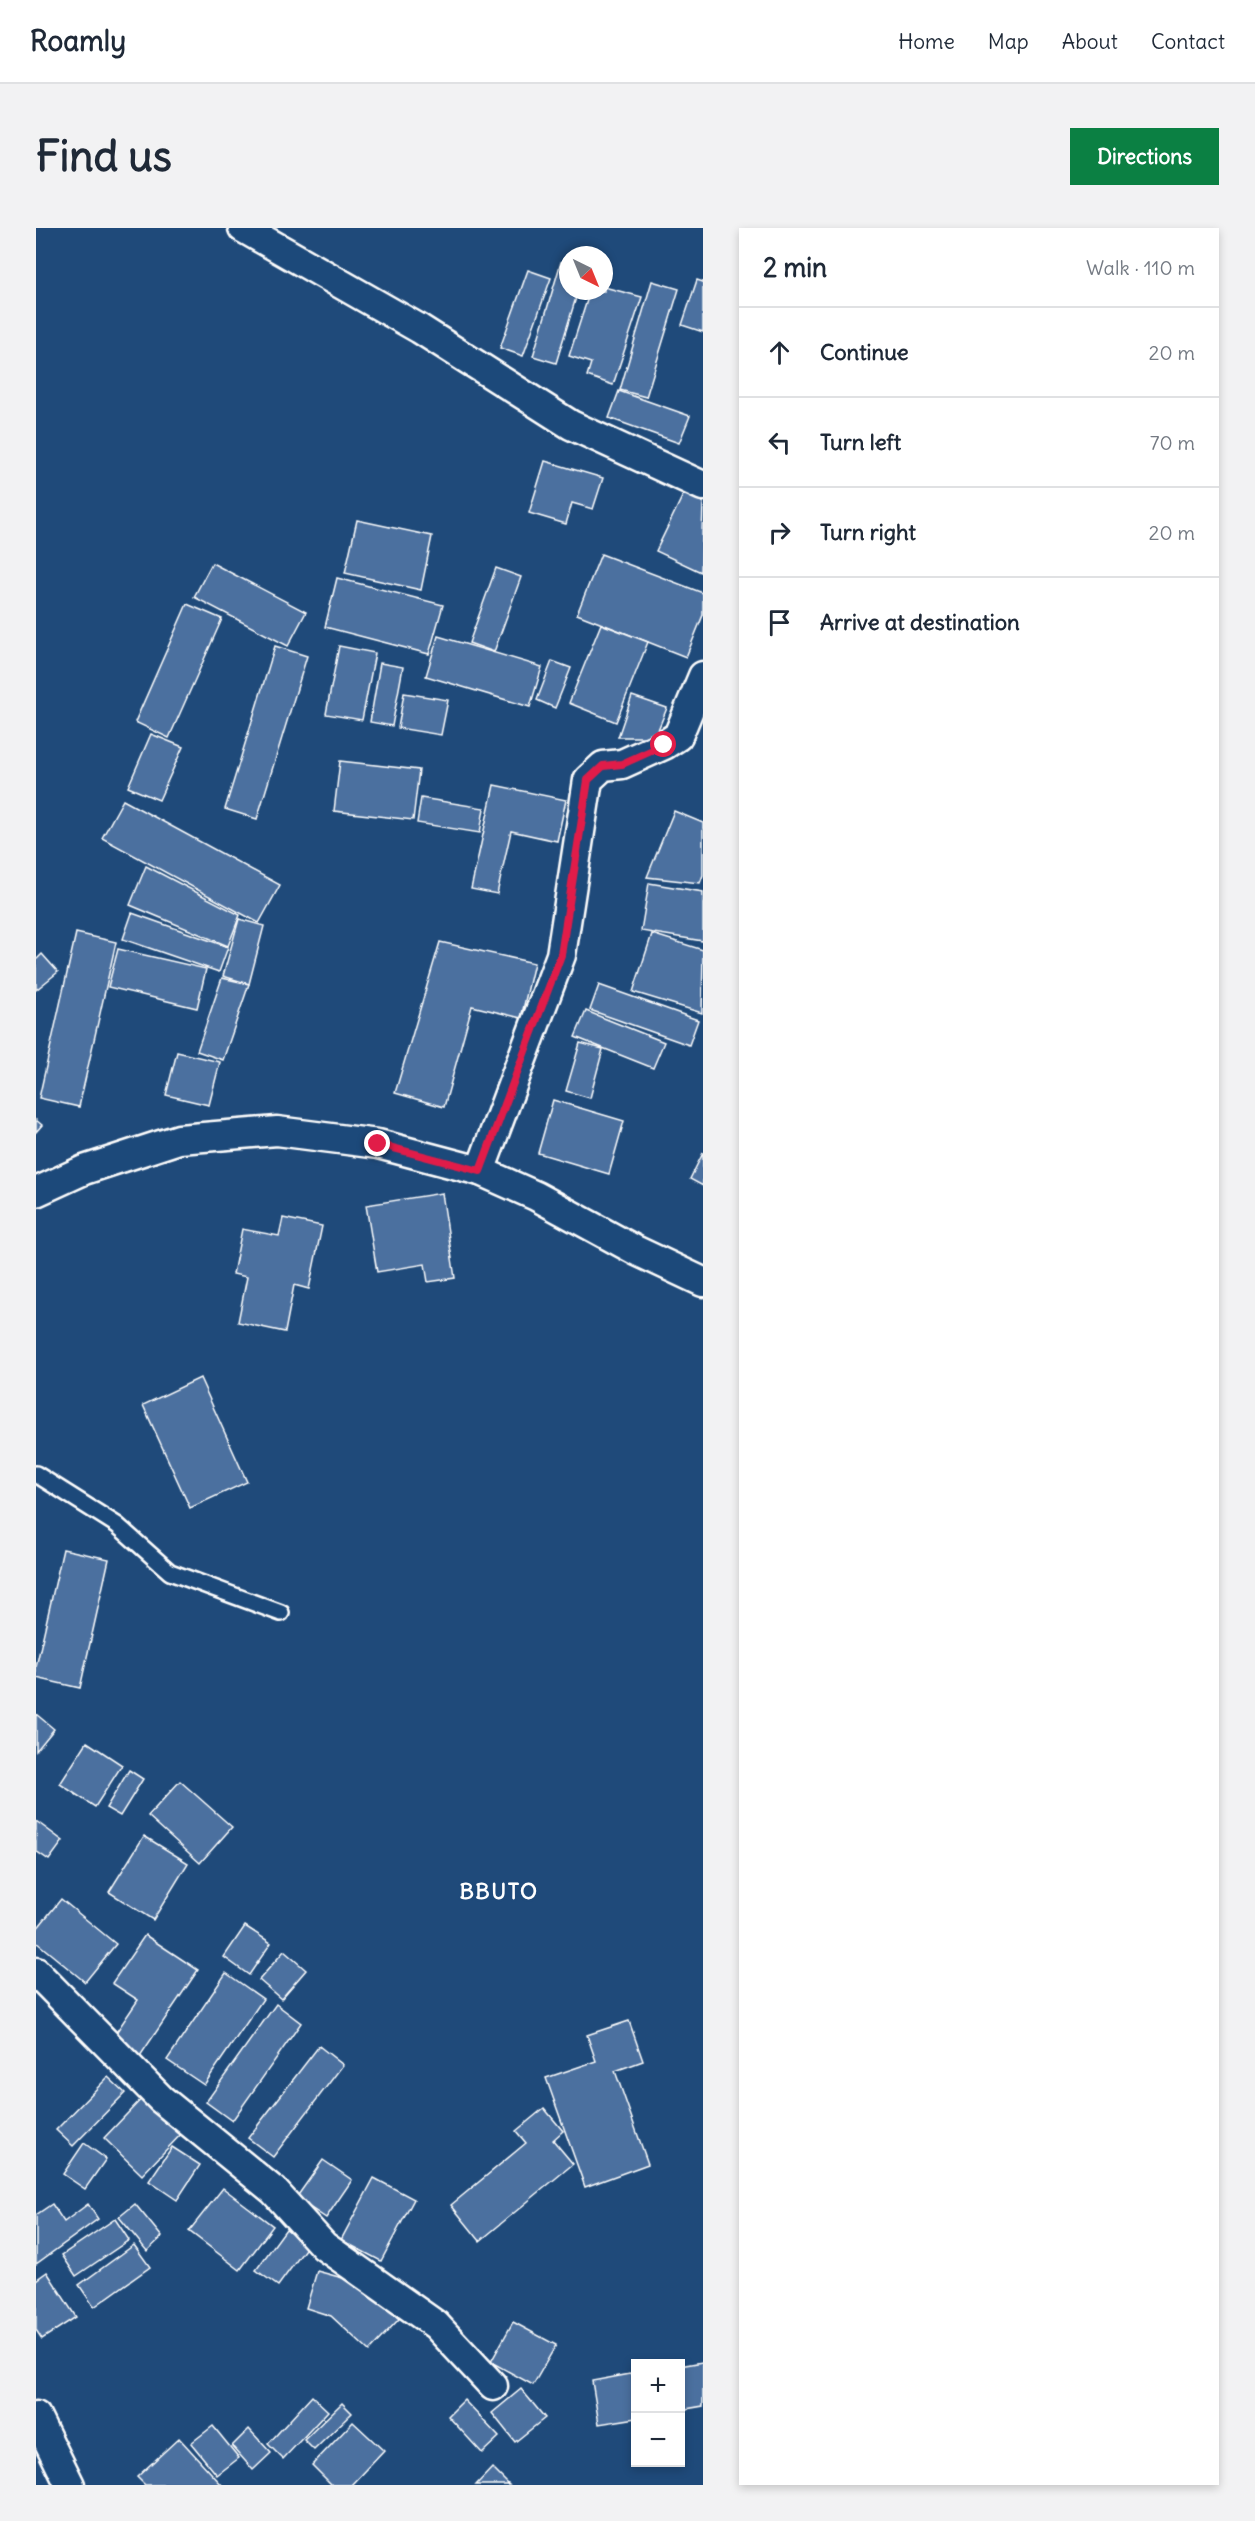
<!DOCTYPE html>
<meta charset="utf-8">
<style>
:root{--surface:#fff;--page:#f2f2f3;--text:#1f2937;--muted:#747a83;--line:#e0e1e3;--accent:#0b8043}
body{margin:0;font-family:Delius,sans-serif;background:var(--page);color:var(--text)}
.controls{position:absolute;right:18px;bottom:18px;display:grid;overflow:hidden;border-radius:0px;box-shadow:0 3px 9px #0003}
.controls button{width:54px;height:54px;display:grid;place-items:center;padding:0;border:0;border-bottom:2px solid var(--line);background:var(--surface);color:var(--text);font:30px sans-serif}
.compass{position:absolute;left:523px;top:18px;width:54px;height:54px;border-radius:50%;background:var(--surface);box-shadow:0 3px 9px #0003;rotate:137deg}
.stop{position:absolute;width:18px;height:18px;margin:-14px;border:4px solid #e11d48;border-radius:50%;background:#fff}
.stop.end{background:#e11d48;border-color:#fff;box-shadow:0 2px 6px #0008}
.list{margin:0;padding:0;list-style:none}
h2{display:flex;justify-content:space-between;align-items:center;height:78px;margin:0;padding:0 24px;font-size:26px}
h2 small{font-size:20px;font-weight:400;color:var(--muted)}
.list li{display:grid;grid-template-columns:39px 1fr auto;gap:18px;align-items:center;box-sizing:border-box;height:90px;padding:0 24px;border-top:2px solid var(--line)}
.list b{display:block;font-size:22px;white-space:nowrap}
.list em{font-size:20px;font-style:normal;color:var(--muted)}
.icon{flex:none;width:33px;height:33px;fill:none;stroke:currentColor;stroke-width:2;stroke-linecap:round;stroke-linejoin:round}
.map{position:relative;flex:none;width:667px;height:2257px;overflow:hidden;border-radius:0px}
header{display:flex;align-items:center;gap:36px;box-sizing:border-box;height:84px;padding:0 30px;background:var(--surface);border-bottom:2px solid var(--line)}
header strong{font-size:28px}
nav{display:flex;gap:33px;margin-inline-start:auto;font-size:21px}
.intro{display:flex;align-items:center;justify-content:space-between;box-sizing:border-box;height:144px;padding:0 36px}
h1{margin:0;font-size:42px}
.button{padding:15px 27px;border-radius:0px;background:var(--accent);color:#fff;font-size:21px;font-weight:700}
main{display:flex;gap:36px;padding:0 36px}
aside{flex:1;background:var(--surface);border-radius:0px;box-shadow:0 3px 9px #0003}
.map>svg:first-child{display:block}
</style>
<header>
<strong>Roamly</strong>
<nav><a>Home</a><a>Map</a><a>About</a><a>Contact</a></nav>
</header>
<div class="intro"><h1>Find us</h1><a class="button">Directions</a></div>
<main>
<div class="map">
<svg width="667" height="2257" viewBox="0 0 667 2257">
<rect width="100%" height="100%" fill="#1f4a7a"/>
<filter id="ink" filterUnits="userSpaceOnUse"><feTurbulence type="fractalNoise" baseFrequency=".0167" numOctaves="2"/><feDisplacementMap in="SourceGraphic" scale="12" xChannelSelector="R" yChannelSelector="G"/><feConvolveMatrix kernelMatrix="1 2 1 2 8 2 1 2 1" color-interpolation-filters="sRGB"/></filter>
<g filter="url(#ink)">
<!-- building -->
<g fill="#4b709f" stroke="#fff" stroke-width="1.5">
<path d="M525,34L532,36V63H542L520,135L497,128Z"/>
<path d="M492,42L515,50L487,128L464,120Z"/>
<path d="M661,52L667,54V104L646,97Z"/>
<path d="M616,53L643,61L610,169L584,162Z"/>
<path d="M568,59L606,69L577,157L551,148L555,135L533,128L554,63H568Z"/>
<path d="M583,163L654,188L643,215L573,190Z"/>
<path d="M509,233L567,250L557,281L536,275L530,296L493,285Z"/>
<path d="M648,265L667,274L665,344L620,323Z"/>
<path d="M321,292L396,308L385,362L309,345Z"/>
<path d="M565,326L667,365V387L650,429L541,386Z"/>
<path d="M176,335L270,384L252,418L158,369Z"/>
<path d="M460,340L485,349L458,424L433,415Z"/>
<path d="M301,350L407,377L393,426L289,399Z"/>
<path d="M151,376L186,391L133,510L99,494Z"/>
<path d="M565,396L612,414L580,494L533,475Z"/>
<path d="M402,408L506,439L494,479L390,448Z"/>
<path d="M239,418L271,428L221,591L189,581Z"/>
<path d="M303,418L339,425L326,492L290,486Z"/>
<path d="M516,433L535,440L519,480L501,472Z"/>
<path d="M344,435L367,439L356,498L334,494Z"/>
<path d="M368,465L412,472L405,507L362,500Z"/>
<path d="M596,468L631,480L619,509H582Z"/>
<path d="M115,506L147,519L123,572L92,559Z"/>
<path d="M304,533L383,542L377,592L298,583Z"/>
<path d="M458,557L530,572L521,613L475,603L461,666L435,661Z"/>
<path d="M385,570L448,580L444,605L381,595Z"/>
<path d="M87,572L244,657L223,695L66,610Z"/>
<path d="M638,583L667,595V647L664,655L611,649Z"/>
<path d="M110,638L204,687L192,718L94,677Z"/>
<path d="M613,655L667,664V713L605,703Z"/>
<path d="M96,685L192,719L183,744L87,711Z"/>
<path d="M203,691L228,698L213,756L187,748Z"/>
<path d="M40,705L80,714L43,879L3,870Z"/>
<path d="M616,706L667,722L666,785L597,764Z"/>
<path d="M404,714L498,735L485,790L436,778L408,879L359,865Z"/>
<path d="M82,721L170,741L161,780L72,759Z"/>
<path d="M6,726L22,744L0,762V732Z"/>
<path d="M186,750L213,756L187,832L161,823Z"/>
<path d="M563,757L662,792L653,817L554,782Z"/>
<path d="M550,783L628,814L617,840L539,809Z"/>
<path d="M544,815L567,821L554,870L530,863Z"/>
<path d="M141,824L184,834L173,877L130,867Z"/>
<path d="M517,872L588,893L573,946L502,925Z"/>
<path d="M0,892L6,897L0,904Z"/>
<path d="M667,925V958L654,951Z"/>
<path d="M406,965L419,1050L392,1054L389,1036L341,1044L330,977Z"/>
<path d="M247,990L286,998L273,1061L258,1057L249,1104L202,1094L211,1049L197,1046L206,1001L243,1008Z"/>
<path d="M164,1150L211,1254L154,1280L107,1177Z"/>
<path d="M27,1321L73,1331L44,1460L0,1450V1439Z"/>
<path d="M0,1486L18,1501L0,1523Z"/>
<path d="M51,1514L86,1537L59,1579L24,1556Z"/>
<path d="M93,1542L107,1551L84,1588L70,1580Z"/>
<path d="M144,1553L196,1599L164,1635L112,1588Z"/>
<path d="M0,1593L27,1613L13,1632L0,1623Z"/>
<path d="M108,1608L152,1635L117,1692L73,1664Z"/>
<path d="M25,1671L80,1716L49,1754L0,1714V1702Z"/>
<path d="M209,1698L235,1715L213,1747L188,1729Z"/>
<path d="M109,1707L162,1742L102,1831L75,1812L102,1772L76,1755Z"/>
<path d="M248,1723L270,1742L245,1771L223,1752Z"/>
<path d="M190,1745L227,1771L168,1857L131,1832Z"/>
<path d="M240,1776L265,1795L196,1893L170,1874Z"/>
<path d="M593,1793L607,1833L579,1843L612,1936L549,1959L510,1850L560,1833L551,1807Z"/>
<path d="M283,1818L307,1837L237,1929L212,1910Z"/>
<path d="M72,1849L89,1865L37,1918L20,1902Z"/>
<path d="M112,1864L150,1901L106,1947L68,1910Z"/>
<path d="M508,1880L527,1903L517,1912L537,1936L444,2013L415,1977L490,1915L480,1903Z"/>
<path d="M48,1915L70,1931L49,1961L27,1946Z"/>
<path d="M136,1919L164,1937L141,1972L113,1953Z"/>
<path d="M287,1932L316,1952L290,1990L260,1970Z"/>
<path d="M338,1950L378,1971L345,2033L305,2012Z"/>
<path d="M187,1960L237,1998L204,2042L153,2003Z"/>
<path d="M16,1976L28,1994L52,1976L62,1991L0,2036V1987Z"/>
<path d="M99,1976L126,2009L111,2023L83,1989Z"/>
<path d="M79,1991L93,2012L40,2048L26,2027Z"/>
<path d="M250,2001L272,2017L242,2058L220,2042Z"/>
<path d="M98,2017L114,2039L58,2079L43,2057Z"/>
<path d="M281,2043L325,2055L363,2091L333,2123L295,2088L270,2080Z"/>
<path d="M11,2044L40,2089L6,2111L0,2102V2052Z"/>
<path d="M477,2094L520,2117L497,2157L455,2134Z"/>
<path d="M667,2134V2178L644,2182V2138Z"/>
<path d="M600,2145V2190L563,2196L556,2153Z"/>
<path d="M485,2161L509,2190L479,2214L456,2185Z"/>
<path d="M276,2168L292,2183L247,2231L232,2216Z"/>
<path d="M428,2172L463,2209L446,2225L412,2188Z"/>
<path d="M306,2175L316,2185L278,2222L268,2212Z"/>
<path d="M317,2194L348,2223L316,2257H296L276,2237Z"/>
<path d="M177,2198L203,2230L181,2247L155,2215Z"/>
<path d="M213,2201L235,2225L217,2242L196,2218Z"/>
<path d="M143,2210L186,2257H109L101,2249Z"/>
<path d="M456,2240L473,2257H440Z"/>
</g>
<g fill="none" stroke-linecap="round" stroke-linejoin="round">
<defs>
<path id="lane" d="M0,1246L81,1297L134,1344L245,1385"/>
<g id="street">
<path d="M207,0L384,101L535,197L667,258"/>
<path d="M444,943L525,727L552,552L567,538L586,536L628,517L642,508L667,448"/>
<path d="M0,964L48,942L143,911L241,903L342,916L444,943L500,968L601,1023L667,1054"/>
<path d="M0,1744L125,1871L238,1963L288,2018L400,2097L457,2158"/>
<path d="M0,2188L34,2257"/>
</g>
</defs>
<!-- lane casing -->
<use href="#lane" stroke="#fff" stroke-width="20"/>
<!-- street casing -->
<use href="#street" stroke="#fff" stroke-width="33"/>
<!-- lane -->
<use href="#lane" stroke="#1f4a7a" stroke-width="15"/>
<!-- street -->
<use href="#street" stroke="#1f4a7a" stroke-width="28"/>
</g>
</g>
<g fill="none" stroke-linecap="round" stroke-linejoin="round" filter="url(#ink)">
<!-- route -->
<path stroke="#e11d48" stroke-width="8" d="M342,916L444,943L525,727L552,552L567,538L586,536L628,517"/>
</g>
<g text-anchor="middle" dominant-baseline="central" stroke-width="4.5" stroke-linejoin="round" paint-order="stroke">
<!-- district labels -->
<g font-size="22" font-weight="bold" letter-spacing="1.5" fill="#fff" stroke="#1f4a7a">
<text x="463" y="1663">BBUTO</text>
</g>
</g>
</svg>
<div class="controls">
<button>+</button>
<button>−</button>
</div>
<svg class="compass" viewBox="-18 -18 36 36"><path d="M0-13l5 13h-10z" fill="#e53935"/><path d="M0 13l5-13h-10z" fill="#747a83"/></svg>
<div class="stop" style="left:628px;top:517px"></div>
<div class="stop end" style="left:342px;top:916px"></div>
</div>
<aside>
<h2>2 min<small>Walk · 110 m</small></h2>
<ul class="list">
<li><svg class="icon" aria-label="ahead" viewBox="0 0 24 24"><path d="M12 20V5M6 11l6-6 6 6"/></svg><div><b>Continue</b></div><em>20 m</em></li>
<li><svg class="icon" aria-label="left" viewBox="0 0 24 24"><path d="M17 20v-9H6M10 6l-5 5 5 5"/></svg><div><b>Turn left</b></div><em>70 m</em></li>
<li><svg class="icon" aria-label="right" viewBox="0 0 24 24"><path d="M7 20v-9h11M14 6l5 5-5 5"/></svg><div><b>Turn right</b></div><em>20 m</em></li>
<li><svg class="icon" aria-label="arrive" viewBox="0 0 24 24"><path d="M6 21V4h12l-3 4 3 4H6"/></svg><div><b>Arrive at destination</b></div></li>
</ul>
</aside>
</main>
